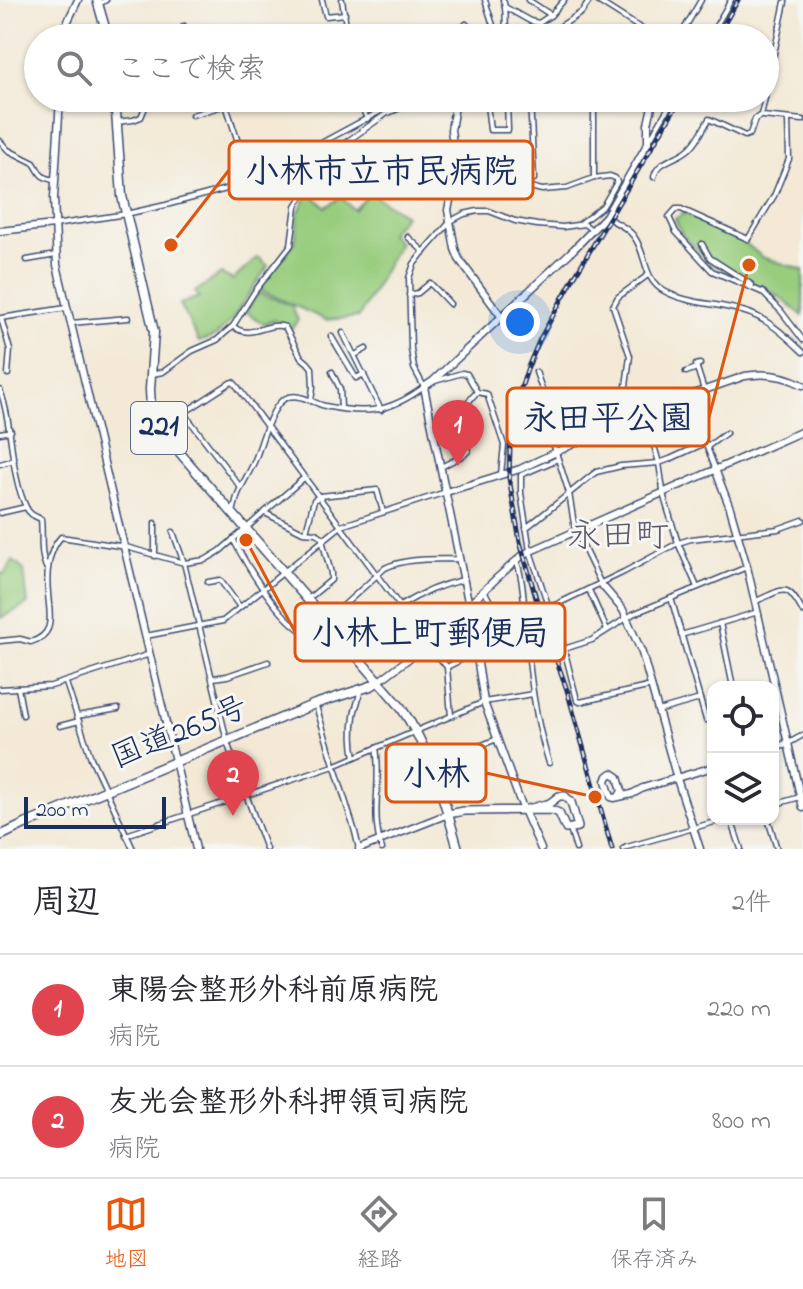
<!DOCTYPE html>
<html lang="ja">
<meta charset="utf-8">
<style>
:root{--surface:#fff;--page:#f2f2f3;--text:#2b2b33;--muted:#7c7c81;--line:#e1e1e2;--accent:#ea580c}
body{margin:0;font-family:"Indie Flower","Klee One",sans-serif;background:var(--page);color:var(--text)}
.controls{position:absolute;right:24px;bottom:24px;display:grid;overflow:hidden;border-radius:16px;box-shadow:0 2px 6px #0004}
.controls button{width:72px;height:72px;display:grid;place-items:center;padding:0;border:0;border-bottom:2px solid var(--line);background:var(--surface);color:var(--text);font:40px sans-serif}
.scale{position:absolute;left:24px;bottom:20px;width:142px;box-sizing:border-box;padding-left:8px;border:4px solid #1b2f5e;border-top:0;font-size:22px;line-height:28px;white-space:nowrap;color:#1b2f5e;-webkit-text-stroke:6px #f6f6f2;paint-order:stroke}
.you{position:absolute;left:520px;top:322px;width:28px;height:28px;margin:-20px;border:6px solid #fff;border-radius:50%;background:#1a73e8;box-shadow:0 0 0 12px #1a73e833}
.badge{display:grid;place-items:center;width:52px;height:52px;border-radius:50%;background:var(--accent);color:#fff;font-size:26px;font-weight:700}
.pin{position:absolute;translate:-50% -66px;filter:drop-shadow(0 2px 4px #0008)}
.pin::after{content:'';position:absolute;top:42px;width:28px;height:24px;background:inherit;clip-path:polygon(0 0,100% 0,50% 100%)}
.list{margin:0;padding:0;list-style:none}
h2{display:flex;justify-content:space-between;align-items:center;height:104px;margin:0;padding:0 32px;font-size:34px}
h2 small{font-size:26px;font-weight:400;color:var(--muted)}
.list li{display:grid;grid-template-columns:52px 1fr auto;gap:24px;align-items:center;box-sizing:border-box;height:112px;padding:0 32px;border-top:2px solid var(--line)}
.list b{display:block;font-size:30px;white-space:nowrap}
.list p{margin:0;font-size:26px;white-space:nowrap;color:var(--muted)}
.list em{font-size:26px;font-style:normal;color:var(--muted)}
.icon{flex:none;width:44px;height:44px;fill:none;stroke:currentColor;stroke-width:2;stroke-linecap:round;stroke-linejoin:round}
.map{position:relative;flex:none;width:803px;height:849px;overflow:hidden}
.search{position:absolute;background:var(--surface);box-shadow:0 2px 6px #0004;left:24px;right:24px;top:24px;height:88px;display:flex;align-items:center;gap:20px;box-sizing:border-box;padding:0 28px;border-radius:44px;color:var(--muted);font-size:30px}
.sheet{height:328px;background:var(--surface)}
nav{display:flex;justify-content:space-around;align-items:center;box-sizing:border-box;height:112px;border-top:2px solid var(--line);background:var(--surface);font-size:22px;color:var(--muted)}
nav a{display:grid;justify-items:center;gap:4px}
nav .on{color:var(--accent)}
.map>svg:first-child{display:block}
</style>
<div class="map">
<svg width="803" height="849" viewBox="0 0 803 849">
<rect width="100%" height="100%" fill="#f6f6f2"/>
<filter id="ink" filterUnits="userSpaceOnUse"><feTurbulence type="fractalNoise" baseFrequency=".0125" numOctaves="2"/><feDisplacementMap in="SourceGraphic" scale="16" xChannelSelector="R" yChannelSelector="G"/><feConvolveMatrix kernelMatrix="1 2 1 2 8 2 1 2 1" color-interpolation-filters="sRGB"/></filter>
<filter id="wash" filterUnits="userSpaceOnUse"><feTurbulence type="fractalNoise" baseFrequency=".006" numOctaves="4" result="noise"/><feDisplacementMap in="SourceGraphic" scale="32" xChannelSelector="R" yChannelSelector="G"/><feGaussianBlur stdDeviation="1.8" result="paint"/><feColorMatrix in="noise" values="0 0 0 0 0 0 0 0 0 0 0 0 0 0 0 0 0 1.4 0 .05"/><feComposite in="paint" operator="in"/></filter>
<g filter="url(#wash)">
<rect width="100%" height="100%" fill="#f3e9d6"/>
<!-- green -->
<g fill="#98cd7e" stroke="#5a7e6e" stroke-width="2">
<path d="M309,192L326,207L341,197L354,210L370,193L405,215L390,233L399,243L359,317L326,320L258,289L295,242L298,213Z"/>
<path d="M684,213L743,241L762,257L803,270V316L777,295L711,264L683,236L675,219Z"/>
<path d="M258,257L268,266L231,321L216,336L199,342L180,304L199,297L195,292L221,274L233,280Z"/>
<path d="M258,293L291,305L298,320L291,329L274,320L264,324L246,312Z"/>
<path d="M13,561L24,570L28,604L1,618L0,573L4,574Z"/>
</g>
</g>
<g filter="url(#ink)">
<g fill="none" stroke-linecap="round" stroke-linejoin="round">
<defs>
<g id="street">
<path d="M322,0L326,16L345,14"/>
<path d="M342,0L348,38"/>
<path d="M485,0L497,38"/>
<path d="M528,0L551,15"/>
<path d="M596,0L656,38"/>
<path d="M99,4L106,0"/>
<path d="M505,7L530,21L539,23L551,15L564,0"/>
<path d="M184,26L189,38"/>
<path d="M622,37L640,28"/>
<path d="M451,38L466,24L481,38"/>
<path d="M499,38L506,31C505,21 507,8 503,0"/>
<path d="M543,38L582,12L590,0"/>
<path d="M679,38L701,0"/>
<path d="M709,38L731,0"/>
<path d="M765,96L785,2"/>
<path d="M358,98L367,119"/>
<path d="M447,98L491,105L534,98"/>
<path d="M530,99L534,179"/>
<path d="M487,104L490,130H508L507,102"/>
<path d="M192,115L226,105L251,182"/>
<path d="M762,116L803,120"/>
<path d="M117,122L133,120L141,117L147,103L154,98"/>
<path d="M0,141L8,150L34,163C43,177 37,174 55,181"/>
<path d="M649,141L674,98"/>
<path d="M654,177C658,159 678,160 690,148C698,141 703,129 709,119L745,136L750,134L755,119L761,115L765,98"/>
<path d="M594,178V98"/>
<path d="M452,197L485,179L506,181L542,190L567,188L594,178L610,176L615,178L617,182L603,206L581,223"/>
<path d="M606,217C616,223 629,228 635,238C647,256 643,279 664,291C688,304 717,303 742,311C766,317 785,335 803,352"/>
<path d="M54,225L126,214L166,205L245,184L405,98"/>
<path d="M408,237L424,252"/>
<path d="M702,244L710,258L752,285"/>
<path d="M27,260L56,255"/>
<path d="M762,292L781,311L803,340"/>
<path d="M764,293L712,271L676,232L669,217L676,209H681L748,239L774,196L789,159L788,119"/>
<path d="M409,295L418,293L430,283L450,304"/>
<path d="M71,323L128,318"/>
<path d="M234,327C251,340 267,321 285,327L301,357L308,363L312,368L313,387L311,401"/>
<path d="M343,333L381,410"/>
<path d="M331,336L356,378L364,374"/>
<path d="M355,355L366,349"/>
<path d="M700,364L696,365L704,390"/>
<path d="M332,372L340,389L341,408"/>
<path d="M536,372L549,409L563,405L569,415"/>
<path d="M686,372L697,368"/>
<path d="M8,374L10,350L1,318L66,308"/>
<path d="M152,374L163,372L192,351L217,340L233,326L255,291L291,245L296,206L317,172L335,150L386,114L422,98"/>
<path d="M435,381L462,373L467,374L477,392"/>
<path d="M0,390C14,428 9,471 26,507C29,514 34,516 41,519C43,536 39,554 47,569"/>
<path d="M687,395L715,468"/>
<path d="M644,411L659,463L664,497L678,543L697,587"/>
<path d="M184,413L241,488"/>
<path d="M630,416L624,401L630,356L613,306L618,297L648,275"/>
<path d="M159,429L230,383L233,382L236,385L428,644L447,667L451,716"/>
<path d="M0,433L11,431"/>
<path d="M707,447L726,433"/>
<path d="M558,459L521,475V493L530,551L549,608L558,625L577,700L580,702L652,686"/>
<path d="M0,464L14,460"/>
<path d="M441,467L464,455L468,451C467,444 463,438 461,431C458,416 467,402 477,392L487,394L504,445L501,474"/>
<path d="M233,512C235,506 236,499 238,494C243,482 250,472 255,460C261,445 270,408 284,399C298,391 312,403 325,406C367,415 390,412 424,387L414,368L411,349L409,278L414,264L421,255L451,221L464,214L478,211H489L515,221L537,225L563,227L584,224L592,230"/>
<path d="M0,513L26,507"/>
<path d="M265,513L303,532L316,533L324,538"/>
<path d="M526,528L596,472L621,466L659,463L670,459L705,443"/>
<path d="M173,532L184,563L228,745L266,849"/>
<path d="M306,532L314,500L320,496L377,490L383,512"/>
<path d="M233,539C249,570 278,618 308,635L312,634L385,568C407,557 435,560 459,559"/>
<path d="M155,556V523"/>
<path d="M517,562C524,584 524,606 526,629C530,675 535,720 549,763"/>
<path d="M208,582L220,580L240,607"/>
<path d="M601,584L575,530L569,493L554,446C569,419 565,414 594,398L626,408"/>
<path d="M484,590L508,636"/>
<path d="M589,590L607,630"/>
<path d="M671,598L700,699"/>
<path d="M308,599L331,580V573L322,540"/>
<path d="M756,601C785,589 786,581 803,612"/>
<path d="M400,606C421,593 439,585 463,580"/>
<path d="M549,608L624,572L678,543L691,539L778,529L803,520"/>
<path d="M720,623L733,687"/>
<path d="M681,635L758,612"/>
<path d="M146,636L223,621L341,526L446,492"/>
<path d="M0,641L20,639L31,642C57,634 49,614 48,593C46,574 48,551 61,537L126,547L184,563L205,560L220,551L305,477"/>
<path d="M564,649L592,640L633,614L747,567"/>
<path d="M447,667L526,627"/>
<path d="M213,678L227,676L268,662"/>
<path d="M66,683L91,758L133,849"/>
<path d="M18,688L23,715"/>
<path d="M0,689L51,686L150,654"/>
<path d="M316,706L355,832L359,849"/>
<path d="M658,711L700,699L706,720L713,721"/>
<path d="M77,716L118,709"/>
<path d="M60,726L79,721"/>
<path d="M789,743L803,735"/>
<path d="M376,748C382,780 370,816 382,849"/>
<path d="M355,757C352,743 352,730 354,716C355,707 360,699 360,690"/>
<path d="M432,765L497,739"/>
<path d="M773,805L800,797"/>
<path d="M731,819L741,849"/>
<path d="M768,819L777,849"/>
<path d="M570,830L576,849"/>
<path d="M126,835L334,766L484,702L533,694"/>
<path d="M623,849L627,847L725,819"/>
</g>
<g id="secondary">
<path d="M65,38L66,25L78,0"/>
<path d="M60,98L54,198L57,265L196,849"/>
<path d="M456,100L451,130L455,158L454,181L448,210L455,249L459,259L501,316"/>
<path d="M0,231L54,225"/>
<path d="M715,469L730,508L747,567L803,808"/>
<path d="M446,492L520,469L644,411L745,376C766,372 784,375 803,385"/>
<path d="M601,584L623,610L642,653L677,779L700,849"/>
<path d="M379,681L428,644L498,577L524,554L803,431"/>
<path d="M773,748L787,744"/>
<path d="M619,796L622,791L618,777L612,773L608,776L606,781L611,797L614,798L632,794L643,788L713,767"/>
<path d="M359,849L448,814"/>
<path d="M541,849L518,796L484,702L469,606L424,387L433,381L574,249L606,216L648,143V124L654,98"/>
</g>
<path id="primary" d="M448,814L464,811L552,810L559,813L566,829L578,827L571,802L565,796H559L550,803L524,810"/>
<g id="highway">
<path d="M97,0L108,38"/>
<path d="M115,98L122,196L154,332L150,389L151,409L155,421L167,438L400,706C430,749 444,799 458,849"/>
<path d="M0,836L25,824L315,704L371,686L379,681"/>
</g>
</defs>
<!-- street casing -->
<use href="#street" stroke="#3b4b70" stroke-width="7"/>
<!-- secondary casing -->
<use href="#secondary" stroke="#3b4b70" stroke-width="9"/>
<!-- primary casing -->
<use href="#primary" stroke="#3b4b70" stroke-width="10"/>
<!-- highway casing -->
<use href="#highway" stroke="#3b4b70" stroke-width="11"/>
<!-- street -->
<use href="#street" stroke="#fff" stroke-width="4"/>
<!-- secondary -->
<use href="#secondary" stroke="#fff" stroke-width="6"/>
<!-- primary -->
<use href="#primary" stroke="#fff" stroke-width="7"/>
<!-- highway -->
<use href="#highway" stroke="#fff" stroke-width="8"/>
<defs>
<g id="rail">
<path d="M716,38L738,0"/>
<path d="M612,849L567,690L542,619L520,542L509,478L510,448L513,418L520,391L528,367L540,339L573,279L681,98"/>
</g>
</defs>
<!-- rail casing -->
<use href="#rail" stroke="#1b2f5e" stroke-width="5"/>
<!-- rail -->
<use href="#rail" stroke="#f6f6f2" stroke-width="2" stroke-dasharray="6" stroke-linecap="butt"/>
</g>
</g>
<g text-anchor="middle" dominant-baseline="central" stroke-width="6" stroke-linejoin="round" paint-order="stroke">
<!-- shield labels -->
<rect fill="#f6f6f2" stroke="#5d6b8a" stroke-width="2" x="131" y="402" width="56" height="52" rx="6"/>
<g font-size="30" font-weight="bold" fill="#1b2f5e">
<text x="159" y="428">221</text>
</g>
<!-- street labels -->
<g font-size="32" fill="#1b2f5e" stroke="#f6f6f2">
<text transform="translate(180 734) rotate(-22)">国道265号</text>
</g>
<!-- neighbourhood labels -->
<g font-size="34" fill="#5f5b6d" stroke="#f6f6f2">
<text x="618" y="538">永田町</text>
</g>
</g>
<!-- callouts -->
<path fill="none" stroke="#de5710" stroke-width="3" d="M171 245L229 170M749 265L709 417M246 540L295 632M595 797L486 773"/>
<g fill="#de5710" stroke="#f6f6f2" stroke-width="3">
<circle cx="171" cy="245" r="8"/>
<circle cx="749" cy="265" r="8"/>
<circle cx="246" cy="540" r="8"/>
<circle cx="595" cy="797" r="8"/>
</g>
<g fill="#f6f6f2" stroke="#de5710" stroke-width="3">
<rect x="229" y="141" width="304" height="58" rx="8"/>
<rect x="507" y="388" width="202" height="58" rx="8"/>
<rect x="295" y="603" width="270" height="58" rx="8"/>
<rect x="386" y="744" width="100" height="58" rx="8"/>
</g>
<g font-size="34" text-anchor="middle" font-weight="bold" fill="#1b2f5e">
<text x="381" y="182">小林市立市民病院</text>
<text x="608" y="429">永田平公園</text>
<text x="430" y="644">小林上町郵便局</text>
<text x="436" y="785">小林</text>
</g>
</svg>
<div class="controls">
<button><svg class="icon" aria-label="locate" viewBox="0 0 24 24"><circle cx="12" cy="12" r="6"/><path d="M12 2v4M12 18v4M2 12h4M18 12h4"/></svg></button>
<button><svg class="icon" aria-label="layers" viewBox="0 0 24 24"><path d="M12 4l9 5-9 5-9-5zM3 14l9 5 9-5"/></svg></button>
</div>
<div class="scale">200 m</div>
<div class="you"></div>
<div class="pin badge" style="left:458px;top:466px;background:#e0444e">1</div>
<div class="pin badge" style="left:233px;top:816px;background:#e0444e">2</div>
<div class="search"><svg class="icon" aria-label="search" viewBox="0 0 24 24"><circle cx="10" cy="10" r="6"/><path d="M15 15l6 6"/></svg>ここで検索</div>
</div>
<section class="sheet">
<h2>周辺<small>2件</small></h2>
<ul class="list">
<li><span class="badge" style="background:#e0444e">1</span><div><b>東陽会整形外科前原病院</b><p>病院</p></div><em>220 m</em></li>
<li><span class="badge" style="background:#e0444e">2</span><div><b>友光会整形外科押領司病院</b><p>病院</p></div><em>800 m</em></li>
</ul>
</section>
<nav>
<a class="on"><svg class="icon" aria-label="map" viewBox="0 0 24 24"><path d="M3 6l6-2 6 2 6-2v14l-6 2-6-2-6 2zM9 4v14M15 6v14"/></svg>地図</a>
<a><svg class="icon" aria-label="directions" viewBox="0 0 24 24"><path d="M12 3l9 9-9 9-9-9zM9 14v-3h6M13 9l2 2-2 2"/></svg>経路</a>
<a><svg class="icon" aria-label="saved" viewBox="0 0 24 24"><path d="M7 4h10v16l-5-4-5 4z"/></svg>保存済み</a>
</nav>
